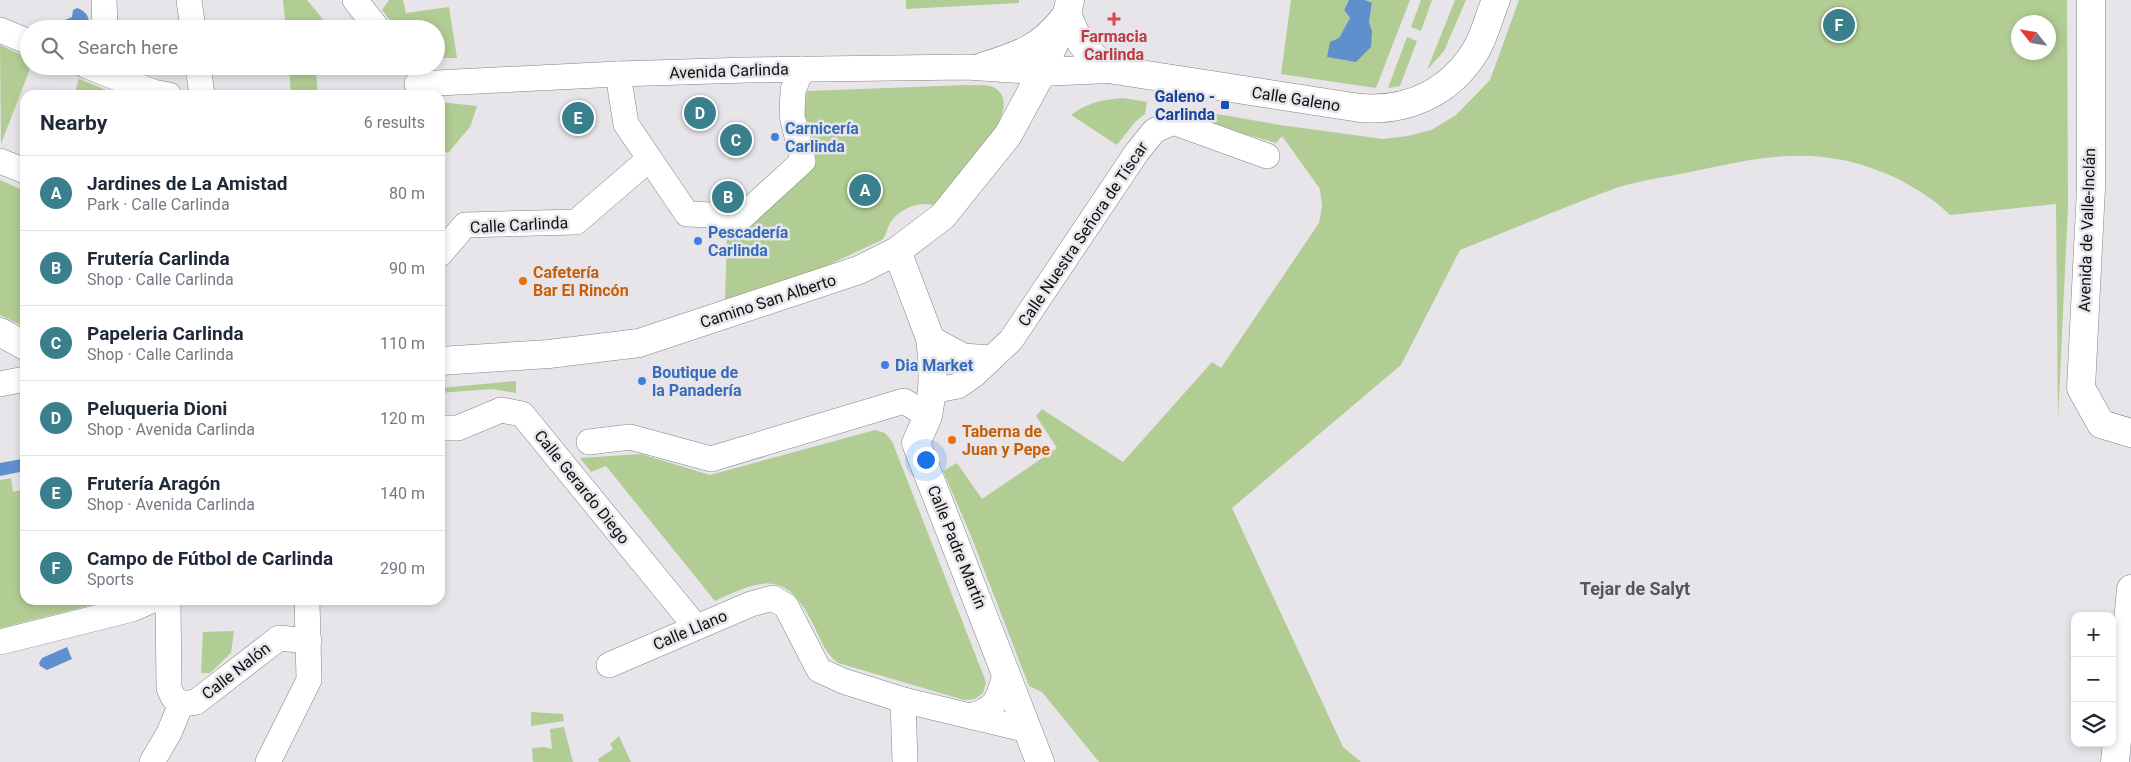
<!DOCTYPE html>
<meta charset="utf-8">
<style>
:root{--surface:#fff;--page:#f6f6f7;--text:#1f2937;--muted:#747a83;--line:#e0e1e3;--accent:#3a7f8c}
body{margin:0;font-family:Roboto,sans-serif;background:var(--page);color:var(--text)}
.controls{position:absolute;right:15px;bottom:15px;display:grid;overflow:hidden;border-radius:10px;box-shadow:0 2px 8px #0003}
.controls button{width:45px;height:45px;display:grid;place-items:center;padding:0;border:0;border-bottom:1px solid var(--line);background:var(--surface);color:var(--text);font:25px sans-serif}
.compass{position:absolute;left:2011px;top:15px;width:45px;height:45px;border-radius:50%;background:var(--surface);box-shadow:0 2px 8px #0003;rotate:301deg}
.you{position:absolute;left:925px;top:459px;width:18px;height:18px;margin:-12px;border:4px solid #fff;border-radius:50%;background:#1a73e8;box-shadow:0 0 0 8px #1a73e833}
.badge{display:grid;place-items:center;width:32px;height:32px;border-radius:50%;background:var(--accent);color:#fff;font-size:16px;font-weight:700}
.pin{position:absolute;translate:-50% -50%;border:2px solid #fff;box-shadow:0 1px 5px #0006}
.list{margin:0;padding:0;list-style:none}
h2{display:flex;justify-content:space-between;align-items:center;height:65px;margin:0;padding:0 20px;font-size:21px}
h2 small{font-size:16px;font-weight:400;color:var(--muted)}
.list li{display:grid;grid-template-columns:32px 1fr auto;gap:15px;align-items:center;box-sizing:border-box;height:75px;padding:0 20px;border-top:1px solid var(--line)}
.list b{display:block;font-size:19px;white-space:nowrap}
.list p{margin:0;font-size:16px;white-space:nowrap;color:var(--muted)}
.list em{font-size:16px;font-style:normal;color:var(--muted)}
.icon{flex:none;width:28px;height:28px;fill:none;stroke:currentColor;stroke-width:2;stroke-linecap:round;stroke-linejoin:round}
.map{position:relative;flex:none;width:2131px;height:762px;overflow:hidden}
.search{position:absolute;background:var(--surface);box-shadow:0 2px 8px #0003;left:20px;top:20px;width:425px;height:55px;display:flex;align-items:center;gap:12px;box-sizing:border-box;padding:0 18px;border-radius:28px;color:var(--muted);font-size:19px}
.panel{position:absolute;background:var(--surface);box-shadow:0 2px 8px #0003;left:20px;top:90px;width:425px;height:515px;border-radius:15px}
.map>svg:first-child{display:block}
</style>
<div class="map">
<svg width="2131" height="762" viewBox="0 0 2131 762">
<rect width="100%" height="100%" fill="#e7e5ea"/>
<!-- green -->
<g fill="#b2cd93" fill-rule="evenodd">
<path d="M283,0H307L331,29H286Z"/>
<path d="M389,0H403L406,13L449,7L457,58H436V29H397L382,10Z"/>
<path d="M906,0H1019V3L906,9Z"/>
<path d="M1291,0H1349L1344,10L1350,18L1339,38L1372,31L1369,22L1372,3L1365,0H1410L1376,88L1281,74Z"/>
<path d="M1421,0H1432L1421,31L1411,27Z"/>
<path d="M1455,0H1466L1444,51L1427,70Z"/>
<path d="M1519,0H2067L2068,205L2058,420L2056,204L1950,215C1934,199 1914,187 1894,177C1820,143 1765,156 1690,172C1667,177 1642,180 1619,187C1566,206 1513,229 1460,250L1401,365L1232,508L1343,747L1361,762H1099L1042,692L1029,686L969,531L943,471L957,463L982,499L1057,448L1036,416L1042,409L1123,462L1212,362L1221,368L1319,223L1322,206L1320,189L1282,136L1276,143L1181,116L1183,108L1280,125L1383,139L1408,136L1431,130L1456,115L1490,80ZM2018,22H2048V52H2018Z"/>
<path d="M1407,37L1417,41L1400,86L1388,88Z"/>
<path d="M0,45L29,58V66H31L1,144Z"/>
<path d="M289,66H309L310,72H316L318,95H291Z"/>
<path d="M79,79L118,95H74Z"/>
<path d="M967,85C974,86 987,84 993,87C1033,106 949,188 933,205C917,201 897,210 889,225C887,230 886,235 882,240L826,266L725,300L727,237L814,164L812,132L804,114L807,91Z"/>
<path d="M1123,98L1147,102L1145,114L1135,122L1117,145L1071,115C1089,102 1101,100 1123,98Z"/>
<path d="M440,102L477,106L470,127L448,153L445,151L440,157Z"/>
<path d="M0,180L25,191V327L0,315Z"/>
<path d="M516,381V393L492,389L440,393V388Z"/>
<path d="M875,430L885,433L892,441L986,682L983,693L975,699L964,700L838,663C826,654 821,641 815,628C788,571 765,577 715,601L606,466L591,472L580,458L641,454L710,475Z"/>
<path d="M11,478L13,492L25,489V600H112L0,628V480Z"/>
<path d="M234,631L231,653L210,673H201L203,632Z"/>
<path d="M531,712L563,714L564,721L531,726Z"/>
<path d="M564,727L573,762H533L532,748L544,747L552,749L550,729Z"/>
<path d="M619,736L631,762H599L598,759L613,749L610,744Z"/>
</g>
<!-- water -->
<g fill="#608fce">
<path d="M1349,0H1365L1372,3L1369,22L1372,31L1371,47L1356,62L1327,57L1330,42L1339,38L1350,18L1344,10Z"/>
<path d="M77,8C87,11 91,19 88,29H66L65,20L72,17L73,10Z"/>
<path d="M22,459L25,471L0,476V463Z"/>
<path d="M67,647L72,659L47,670L40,666L39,663L42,658Z"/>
</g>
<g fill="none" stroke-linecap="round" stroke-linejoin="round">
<defs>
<g id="street">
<path d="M104,0L105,29"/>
<path d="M189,0L193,29"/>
<path d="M355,0L378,29"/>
<path d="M0,30L29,42"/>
<path d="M983,65C1018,54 1040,47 1063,17"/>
<path d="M87,66L153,92L169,95"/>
<path d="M198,66L202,95"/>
<path d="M618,74L626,124L687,214L743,216L803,161L792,116L793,90L802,69"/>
<path d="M417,84L618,74L747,70L967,67L1042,72"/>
<path d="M0,161L25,171"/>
<path d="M440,254L465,225L576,222L648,160"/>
<path d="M930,338L963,356L990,358"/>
<path d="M0,384L25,379"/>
<path d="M932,391L958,386L974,375L1011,340L1137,152L1154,131L1173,122L1267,156"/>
<path d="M440,428H458L501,410L522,414L696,627"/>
<path d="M589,442L630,437L711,459L904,401L928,416"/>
<path d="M168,600L169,688L173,697L181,704L196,702L279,638L309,641"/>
<path d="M0,642L132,609L153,600"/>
<path d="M609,665L751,604L773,598L786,606L819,670L843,681L903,700L1028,730"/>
<path d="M903,700L905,762"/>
<path d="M970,716C999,708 998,698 1006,671"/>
<path d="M152,762L169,733L181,704"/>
<path d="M268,762L309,680L307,600"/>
</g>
<g id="secondary">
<path d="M2091,0V188L2081,388L2101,424L2131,433"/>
<path d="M1067,13C1077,42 1085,50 1108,69"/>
<path d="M1042,72L1108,69L1360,108C1408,112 1451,92 1476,50C1485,35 1489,16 1496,0"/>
<path d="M897,251L930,338L933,366L932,391L928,416L916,443L1040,762"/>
<path d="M0,332L25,346"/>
<path d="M440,361L549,354L639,343L859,270L897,251L943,216L1008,135L1042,72L1067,13L1070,0"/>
</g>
<path id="primary" d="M2115,762L2131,589"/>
</defs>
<!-- street casing -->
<use href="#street" stroke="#838286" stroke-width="26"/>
<!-- secondary casing -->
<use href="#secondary" stroke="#838286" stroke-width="29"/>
<!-- primary casing -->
<use href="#primary" stroke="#838286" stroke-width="29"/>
<!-- street -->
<use href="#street" stroke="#fff" stroke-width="25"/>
<!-- secondary -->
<use href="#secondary" stroke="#fff" stroke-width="28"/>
<!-- primary -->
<use href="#primary" stroke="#fff" stroke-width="28"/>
</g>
<!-- markers -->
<path fill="#e0444e" stroke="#e7e5ea" stroke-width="2" d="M1111.5 11.5h5v5h5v5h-5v5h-5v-5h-5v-5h5z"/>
<rect fill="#1a4fb4" stroke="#e7e5ea" stroke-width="2" x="1220" y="100" width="10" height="10" rx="2.5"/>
<g fill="#3f7fe0" stroke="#e7e5ea" stroke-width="2">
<circle cx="775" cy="137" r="5"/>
<circle cx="698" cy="241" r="5"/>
<circle cx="885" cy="365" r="5"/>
<circle cx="642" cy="381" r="5"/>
</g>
<g fill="#e8710a" stroke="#e7e5ea" stroke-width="2">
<circle cx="523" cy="281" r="5"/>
<circle cx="952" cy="440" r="5"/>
</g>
<g text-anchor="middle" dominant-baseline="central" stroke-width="5" stroke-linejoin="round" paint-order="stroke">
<!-- health labels -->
<g font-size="16" font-weight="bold" fill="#be3a42" stroke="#e7e5ea">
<text x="1114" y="36">Farmacia<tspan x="1114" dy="18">Carlinda</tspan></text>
</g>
<!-- street labels -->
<g font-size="16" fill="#0f0f10" stroke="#e7e5ea">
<text transform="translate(729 71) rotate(-2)">Avenida Carlinda</text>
<text transform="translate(1296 99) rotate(9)">Calle Galeno</text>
<text transform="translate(519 225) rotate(-3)">Calle Carlinda</text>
<text transform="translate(2087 230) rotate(-88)">Avenida de Valle-Inclán</text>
<text transform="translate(1083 234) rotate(-56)">Calle Nuestra Señora de Tíscar</text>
<text transform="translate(768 301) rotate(-18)">Camino San Alberto</text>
<text transform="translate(582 487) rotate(51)">Calle Gerardo Diego</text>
<text transform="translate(957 547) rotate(68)">Calle Padre Martín</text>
<text transform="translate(690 630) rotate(-23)">Calle Llano</text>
<text transform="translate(236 671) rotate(-38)">Calle Nalón</text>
</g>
<!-- transit labels -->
<g font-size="16" font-weight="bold" fill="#164399" stroke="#e7e5ea" text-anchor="end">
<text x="1215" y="96">Galeno -<tspan x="1215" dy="18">Carlinda</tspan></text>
</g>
<!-- shop labels -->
<g font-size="16" font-weight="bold" fill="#366cbe" stroke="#e7e5ea" text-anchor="start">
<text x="785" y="128">Carnicería<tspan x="785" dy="18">Carlinda</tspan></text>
<text x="708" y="232">Pescadería<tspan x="708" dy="18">Carlinda</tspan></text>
<text x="895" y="365">Dia Market</text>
<text x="652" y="372">Boutique de<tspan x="652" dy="18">la Panadería</tspan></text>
</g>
<!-- food labels -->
<g font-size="16" font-weight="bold" fill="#c56008" stroke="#e7e5ea" text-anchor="start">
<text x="533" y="272">Cafetería<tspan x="533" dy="18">Bar El Rincón</tspan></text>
<text x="962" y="431">Taberna de<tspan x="962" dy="18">Juan y Pepe</tspan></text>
</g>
<!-- neighbourhood labels -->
<g font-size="18" font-weight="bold" fill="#575659" stroke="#e7e5ea">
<text x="1635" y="588">Tejar de Salyt</text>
</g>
</g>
</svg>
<div class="controls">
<button>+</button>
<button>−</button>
<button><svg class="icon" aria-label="layers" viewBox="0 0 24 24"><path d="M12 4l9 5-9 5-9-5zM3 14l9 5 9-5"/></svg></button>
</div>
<svg class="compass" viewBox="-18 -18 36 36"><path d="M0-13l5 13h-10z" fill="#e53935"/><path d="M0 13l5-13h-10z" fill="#747a83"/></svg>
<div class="you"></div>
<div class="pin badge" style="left:865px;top:190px">A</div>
<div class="pin badge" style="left:728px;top:197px">B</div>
<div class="pin badge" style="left:736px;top:140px">C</div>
<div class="pin badge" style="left:700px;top:113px">D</div>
<div class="pin badge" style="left:578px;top:118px">E</div>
<div class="pin badge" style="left:1839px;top:25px">F</div>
<div class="search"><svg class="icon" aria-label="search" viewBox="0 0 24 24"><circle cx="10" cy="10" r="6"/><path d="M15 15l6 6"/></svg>Search here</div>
<section class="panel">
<h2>Nearby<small>6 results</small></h2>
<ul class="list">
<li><span class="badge">A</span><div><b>Jardines de La Amistad</b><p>Park · Calle Carlinda</p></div><em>80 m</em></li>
<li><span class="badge">B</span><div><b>Frutería Carlinda</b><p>Shop · Calle Carlinda</p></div><em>90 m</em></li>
<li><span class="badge">C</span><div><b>Papeleria Carlinda</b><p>Shop · Calle Carlinda</p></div><em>110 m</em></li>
<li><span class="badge">D</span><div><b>Peluqueria Dioni</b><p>Shop · Avenida Carlinda</p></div><em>120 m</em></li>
<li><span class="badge">E</span><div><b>Frutería Aragón</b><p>Shop · Avenida Carlinda</p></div><em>140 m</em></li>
<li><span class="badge">F</span><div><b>Campo de Fútbol de Carlinda</b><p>Sports</p></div><em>290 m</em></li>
</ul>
</section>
</div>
